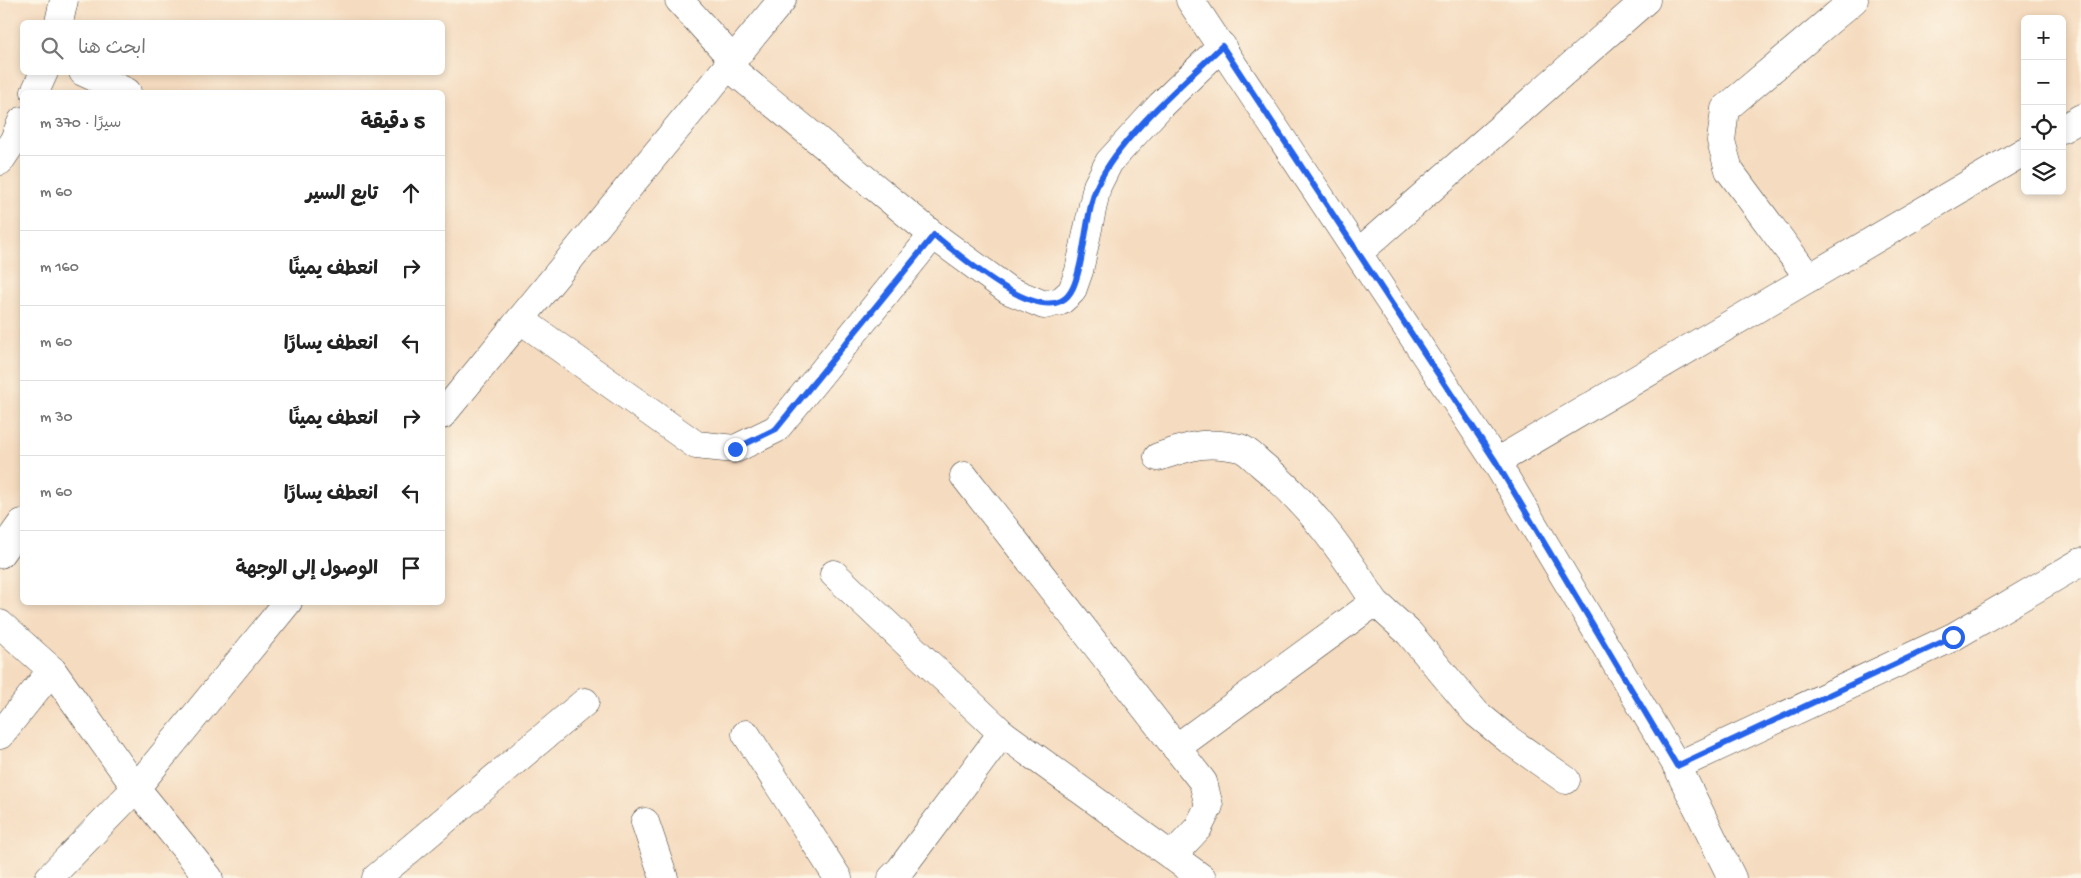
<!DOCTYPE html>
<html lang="ar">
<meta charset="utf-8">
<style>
:root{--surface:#fff;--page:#f6f6f6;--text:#222;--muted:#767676;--line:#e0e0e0}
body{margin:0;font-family:"Gochi Hand","Playpen Sans Arabic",sans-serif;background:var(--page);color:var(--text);direction:rtl}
.controls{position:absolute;right:15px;top:15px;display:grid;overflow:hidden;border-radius:8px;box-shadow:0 2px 8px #0003}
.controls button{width:45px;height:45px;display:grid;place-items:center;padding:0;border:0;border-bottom:1px solid var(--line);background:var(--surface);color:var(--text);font:25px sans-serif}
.stop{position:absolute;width:15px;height:15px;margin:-11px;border:4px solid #2563eb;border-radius:50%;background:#fff}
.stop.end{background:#2563eb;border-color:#fff;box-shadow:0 1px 5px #0008}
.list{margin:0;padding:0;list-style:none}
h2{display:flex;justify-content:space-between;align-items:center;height:65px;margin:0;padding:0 20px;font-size:21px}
h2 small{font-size:16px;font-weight:400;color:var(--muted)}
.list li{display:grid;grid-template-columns:32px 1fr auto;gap:15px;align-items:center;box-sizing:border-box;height:75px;padding:0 20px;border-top:1px solid var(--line)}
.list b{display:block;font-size:19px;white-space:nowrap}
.list em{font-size:16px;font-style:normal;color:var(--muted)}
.icon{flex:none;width:28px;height:28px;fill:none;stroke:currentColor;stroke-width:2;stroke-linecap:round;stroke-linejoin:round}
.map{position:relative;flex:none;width:2081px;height:878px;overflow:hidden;direction:ltr}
.search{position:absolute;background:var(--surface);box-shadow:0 2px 8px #0003;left:20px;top:20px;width:425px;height:55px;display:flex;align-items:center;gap:12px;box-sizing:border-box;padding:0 18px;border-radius:8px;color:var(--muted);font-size:19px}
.panel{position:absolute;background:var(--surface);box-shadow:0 2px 8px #0003;left:20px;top:90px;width:425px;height:515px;border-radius:8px;direction:rtl}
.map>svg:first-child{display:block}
</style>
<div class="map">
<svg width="2081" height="878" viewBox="0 0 2081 878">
<rect width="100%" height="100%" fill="#fcf5e5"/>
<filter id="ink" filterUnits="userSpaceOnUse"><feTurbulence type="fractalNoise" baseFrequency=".02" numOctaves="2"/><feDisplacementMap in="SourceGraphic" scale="10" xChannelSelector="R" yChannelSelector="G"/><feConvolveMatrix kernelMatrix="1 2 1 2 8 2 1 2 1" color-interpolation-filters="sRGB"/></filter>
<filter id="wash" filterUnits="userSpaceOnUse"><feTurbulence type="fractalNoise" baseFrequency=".0096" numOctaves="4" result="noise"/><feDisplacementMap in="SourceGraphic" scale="20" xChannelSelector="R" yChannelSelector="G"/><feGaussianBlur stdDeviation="1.12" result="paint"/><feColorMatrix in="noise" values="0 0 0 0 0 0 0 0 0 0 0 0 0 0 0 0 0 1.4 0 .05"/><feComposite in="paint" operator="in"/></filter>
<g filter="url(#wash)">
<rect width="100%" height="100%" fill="#f5dbbf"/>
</g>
<g filter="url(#ink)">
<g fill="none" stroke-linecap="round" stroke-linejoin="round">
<defs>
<g id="minor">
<path d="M679,0L734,61"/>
<path d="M1190,0L1496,462L1677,766L1732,878"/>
<path d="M59,22L64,0"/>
<path d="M729,67L933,235L1008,290L1044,305L1061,301L1072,291L1079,271L1097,186L1109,162L1161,105L1222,46"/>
<path d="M83,72L127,92"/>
<path d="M35,92L44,72"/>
<path d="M2062,129L2081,118"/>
<path d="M0,161L14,140L22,121"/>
<path d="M1358,253L1646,0"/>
<path d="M1809,278L1729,170L1721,141L1725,109L1854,0"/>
<path d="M521,320L696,445L735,449L776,429L933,235"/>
<path d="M442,415L782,0"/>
<path d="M1158,457C1191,446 1205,440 1240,448C1247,450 1255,459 1261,464C1308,502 1343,552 1375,602"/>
<path d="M1496,462L2025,151"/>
<path d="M964,476L1203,782L1209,806L1198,828L1172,856"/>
<path d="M0,554L22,523"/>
<path d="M834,574L1002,733L1202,878"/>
<path d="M0,624L52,670L136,788L209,878"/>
<path d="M746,734L838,878"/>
<path d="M0,735L52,670"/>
<path d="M1176,748L1375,602L1409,633L1476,713L1509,740L1566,780"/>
<path d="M1677,766L1953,637L2081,562"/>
<path d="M645,822L664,878"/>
<path d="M49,878L136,788L288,602"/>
<path d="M376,878L585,702"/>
<path d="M892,878L900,870L1002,733"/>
</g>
</defs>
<!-- minor casing -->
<use href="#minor" stroke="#3d3934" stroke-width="29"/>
<!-- minor -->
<use href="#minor" stroke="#fff" stroke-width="28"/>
</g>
</g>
<g fill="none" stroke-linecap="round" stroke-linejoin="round" filter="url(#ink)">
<!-- route -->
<path stroke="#2563eb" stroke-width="6" d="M735,449L776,429L934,235C959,254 1028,317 1061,301C1072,296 1076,281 1079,269C1085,246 1088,204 1098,184C1120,137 1184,83 1222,46L1496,462L1677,766L1953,637"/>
</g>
</svg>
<div class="controls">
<button>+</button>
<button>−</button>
<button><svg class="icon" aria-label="locate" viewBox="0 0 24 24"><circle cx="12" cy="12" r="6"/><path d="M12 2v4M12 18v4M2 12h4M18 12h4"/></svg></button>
<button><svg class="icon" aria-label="layers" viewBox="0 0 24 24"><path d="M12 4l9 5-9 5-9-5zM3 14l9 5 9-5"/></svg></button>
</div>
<div class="stop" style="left:1953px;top:637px"></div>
<div class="stop end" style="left:735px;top:449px"></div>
<div class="search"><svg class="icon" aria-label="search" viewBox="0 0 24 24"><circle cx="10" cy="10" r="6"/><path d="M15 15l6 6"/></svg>ابحث هنا</div>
<section class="panel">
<h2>5 دقيقة<small>سيرًا · 370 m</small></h2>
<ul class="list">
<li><svg class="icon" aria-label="ahead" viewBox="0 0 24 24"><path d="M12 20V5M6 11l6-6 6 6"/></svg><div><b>تابع السير</b></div><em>60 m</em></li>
<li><svg class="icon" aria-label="right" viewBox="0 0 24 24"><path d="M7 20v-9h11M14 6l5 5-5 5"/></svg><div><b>انعطف يمينًا</b></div><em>160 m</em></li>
<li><svg class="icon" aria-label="left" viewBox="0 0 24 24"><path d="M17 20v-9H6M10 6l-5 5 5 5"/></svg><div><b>انعطف يسارًا</b></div><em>60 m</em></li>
<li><svg class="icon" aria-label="right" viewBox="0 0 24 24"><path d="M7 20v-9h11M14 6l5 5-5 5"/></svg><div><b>انعطف يمينًا</b></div><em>30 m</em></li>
<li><svg class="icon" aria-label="left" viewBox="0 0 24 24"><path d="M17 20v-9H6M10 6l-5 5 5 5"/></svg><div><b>انعطف يسارًا</b></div><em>60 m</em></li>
<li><svg class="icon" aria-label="arrive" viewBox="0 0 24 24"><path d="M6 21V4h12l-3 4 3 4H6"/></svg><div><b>الوصول إلى الوجهة</b></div></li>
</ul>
</section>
</div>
